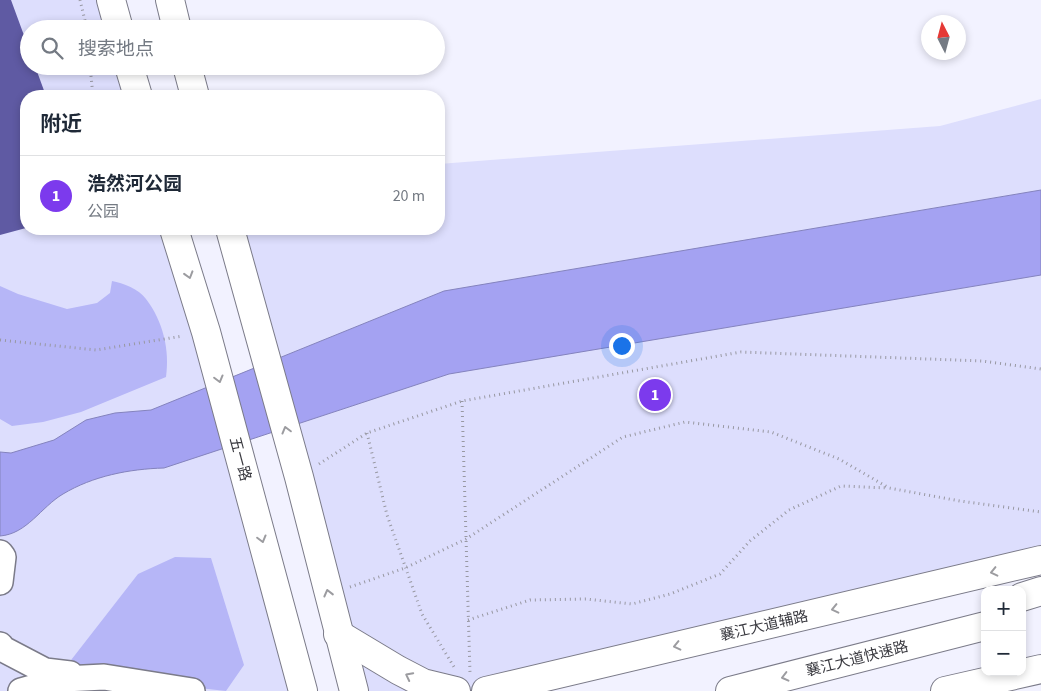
<!DOCTYPE html>
<html lang="zh">
<meta charset="utf-8">
<style>
:root{--surface:#fff;--page:#f2f2f3;--text:#1f2937;--muted:#747a83;--line:#e0e1e3;--accent:#7c3aed}
body{margin:0;font-family:"Source Sans 3","Noto Sans SC",sans-serif;background:var(--page);color:var(--text)}
.controls{position:absolute;right:15px;bottom:15px;display:grid;overflow:hidden;border-radius:10px;box-shadow:0 2px 8px #0003}
.controls button{width:45px;height:45px;display:grid;place-items:center;padding:0;border:0;border-bottom:1px solid var(--line);background:var(--surface);color:var(--text);font:25px sans-serif}
.compass{position:absolute;left:921px;top:15px;width:45px;height:45px;border-radius:50%;background:var(--surface);box-shadow:0 2px 8px #0003;rotate:354deg}
.you{position:absolute;left:621px;top:345px;width:18px;height:18px;margin:-12px;border:4px solid #fff;border-radius:50%;background:#1a73e8;box-shadow:0 0 0 8px #1a73e833}
.badge{display:grid;place-items:center;width:32px;height:32px;border-radius:50%;background:var(--accent);color:#fff;font-size:16px;font-weight:700}
.pin{position:absolute;translate:-50% -50%;border:2px solid #fff;box-shadow:0 1px 5px #0006}
.list{margin:0;padding:0;list-style:none}
h2{display:flex;justify-content:space-between;align-items:center;height:65px;margin:0;padding:0 20px;font-size:21px}
h2 small{font-size:16px;font-weight:400;color:var(--muted)}
.list li{display:grid;grid-template-columns:32px 1fr auto;gap:15px;align-items:center;box-sizing:border-box;height:80px;padding:0 20px;border-top:1px solid var(--line)}
.list b{display:block;font-size:19px;white-space:nowrap}
.list p{margin:0;font-size:16px;white-space:nowrap;color:var(--muted)}
.list em{font-size:16px;font-style:normal;color:var(--muted)}
.icon{flex:none;width:28px;height:28px;fill:none;stroke:currentColor;stroke-width:2;stroke-linecap:round;stroke-linejoin:round}
.map{position:relative;flex:none;width:1041px;height:691px;overflow:hidden}
.search{position:absolute;background:var(--surface);box-shadow:0 2px 8px #0003;left:20px;top:20px;width:425px;height:55px;display:flex;align-items:center;gap:12px;box-sizing:border-box;padding:0 18px;border-radius:28px;color:var(--muted);font-size:19px}
.panel{position:absolute;background:var(--surface);box-shadow:0 2px 8px #0003;left:20px;top:90px;width:425px;height:145px;border-radius:20px}
.map>svg:first-child{display:block}
</style>
<div class="map">
<svg width="1041" height="691" viewBox="0 0 1041 691">
<rect width="100%" height="100%" fill="#f2f2ff"/>
<!-- green -->
<g fill="#dddefd">
<path d="M0,0H117L125,29H29V66H136L145,96H26V229H182L313,691H0Z"/>
<path d="M1041,99V560L486,691H345L225,229H439V164L940,126Z"/>
</g>
<!-- forest -->
<g fill="#b6b6f7">
<path d="M112,281C123,283 139,289 146,299C163,321 170,350 166,377L81,412L43,422L12,426L0,419V286L18,294L67,309L97,303L110,293Z"/>
<path d="M175,557L211,558L244,665L226,691L108,678L130,691H18L61,673L138,574Z"/>
</g>
<!-- water -->
<path fill="#a4a2f2" stroke="#8483bd" d="M1041,190V275L449,374L164,468C129,469 93,476 63,494C41,507 27,534 0,536V452L11,453L54,440L86,420L115,413L151,410L444,291Z"/>
<!-- building -->
<path fill="#5f5aa3" d="M0,0H11L29,49V66H35L46,96H26V228L0,235Z"/>
<g fill="none" stroke-linecap="round" stroke-linejoin="round">
<defs>
<g id="minor">
<path d="M0,553L3,557L0,582"/>
<path d="M0,645L3,649L45,671L70,674"/>
<path d="M21,691L64,679L104,677L192,691"/>
</g>
<g id="major">
<path d="M111,0L119,29"/>
<path d="M170,0L177,29"/>
<path d="M129,66L138,96"/>
<path d="M187,66L195,96"/>
<path d="M174,229L206,332L303,691"/>
<path d="M230,229L299,477L354,691"/>
<path d="M338,634L398,670L423,683L456,691"/>
<path d="M486,691L1041,560"/>
</g>
<g id="highway">
<path d="M1022,597L1041,591"/>
<path d="M730,691L985,626"/>
<path d="M945,691L1041,669"/>
</g>
</defs>
<!-- minor casing -->
<use href="#minor" stroke="#7b7b89" stroke-width="28"/>
<!-- major casing -->
<use href="#major" stroke="#7b7b89" stroke-width="30"/>
<!-- highway casing -->
<use href="#highway" stroke="#7b7b89" stroke-width="30"/>
<!-- path -->
<g stroke="#9898a2" stroke-width="3" stroke-dasharray="1 4" stroke-linecap="butt">
<path d="M80,0L87,29"/>
<path d="M90,66L93,96"/>
<path d="M0,340L96,350L183,336"/>
<path d="M462,401L470,673"/>
<path d="M367,433L387,515L422,614L454,667"/>
<path d="M319,464L367,433L462,401L741,352L982,361L1041,369"/>
<path d="M350,587L405,568L466,539L623,437L685,422L771,432L839,459L889,488L960,501L1041,512"/>
<path d="M468,620L530,600L586,599L632,604L670,594L720,574L750,541L789,510L841,486L888,488"/>
</g>
<!-- minor -->
<use href="#minor" stroke="#fff" stroke-width="25"/>
<!-- major -->
<use href="#major" stroke="#fff" stroke-width="28"/>
<!-- highway -->
<use href="#highway" stroke="#fff" stroke-width="28"/>
</g>
<!-- one-way arrows -->
<defs><path id="oneway-chevron" d="M-2-3.5L2.5 0L-2 3.5" fill="none" stroke-width="1.6" stroke-linecap="round" stroke-linejoin="round" transform="scale(1.25)"/></defs>
<g stroke="#9c9ca0">
<use href="#oneway-chevron" transform="translate(189 275) rotate(73)"/>
<use href="#oneway-chevron" transform="translate(219 379) rotate(75)"/>
<use href="#oneway-chevron" transform="translate(286 430) rotate(-105)"/>
<use href="#oneway-chevron" transform="translate(262 539) rotate(75)"/>
<use href="#oneway-chevron" transform="translate(994 572) rotate(167)"/>
<use href="#oneway-chevron" transform="translate(328 593) rotate(-104)"/>
<use href="#oneway-chevron" transform="translate(835 609) rotate(167)"/>
<use href="#oneway-chevron" transform="translate(677 646) rotate(167)"/>
<use href="#oneway-chevron" transform="translate(409 676) rotate(-153)"/>
<use href="#oneway-chevron" transform="translate(785 677) rotate(166)"/>
</g>
<g text-anchor="middle" dominant-baseline="central" stroke-width="5" stroke-linejoin="round" paint-order="stroke">
<!-- street labels -->
<g font-size="15" fill="#3a3a40" stroke="#fff">
<text transform="translate(240 459) rotate(75)">五一路</text>
<text transform="translate(764 626) rotate(-13)">襄江大道辅路</text>
<text transform="translate(857 659) rotate(-14)">襄江大道快速路</text>
</g>
</g>
</svg>
<div class="controls">
<button>+</button>
<button>−</button>
</div>
<svg class="compass" viewBox="-18 -18 36 36"><path d="M0-13l5 13h-10z" fill="#e53935"/><path d="M0 13l5-13h-10z" fill="#747a83"/></svg>
<div class="you"></div>
<div class="pin badge" style="left:655px;top:395px">1</div>
<div class="search"><svg class="icon" aria-label="search" viewBox="0 0 24 24"><circle cx="10" cy="10" r="6"/><path d="M15 15l6 6"/></svg>搜索地点</div>
<section class="panel">
<h2>附近<small></small></h2>
<ul class="list">
<li><span class="badge">1</span><div><b>浩然河公园</b><p>公园</p></div><em>20 m</em></li>
</ul>
</section>
</div>
